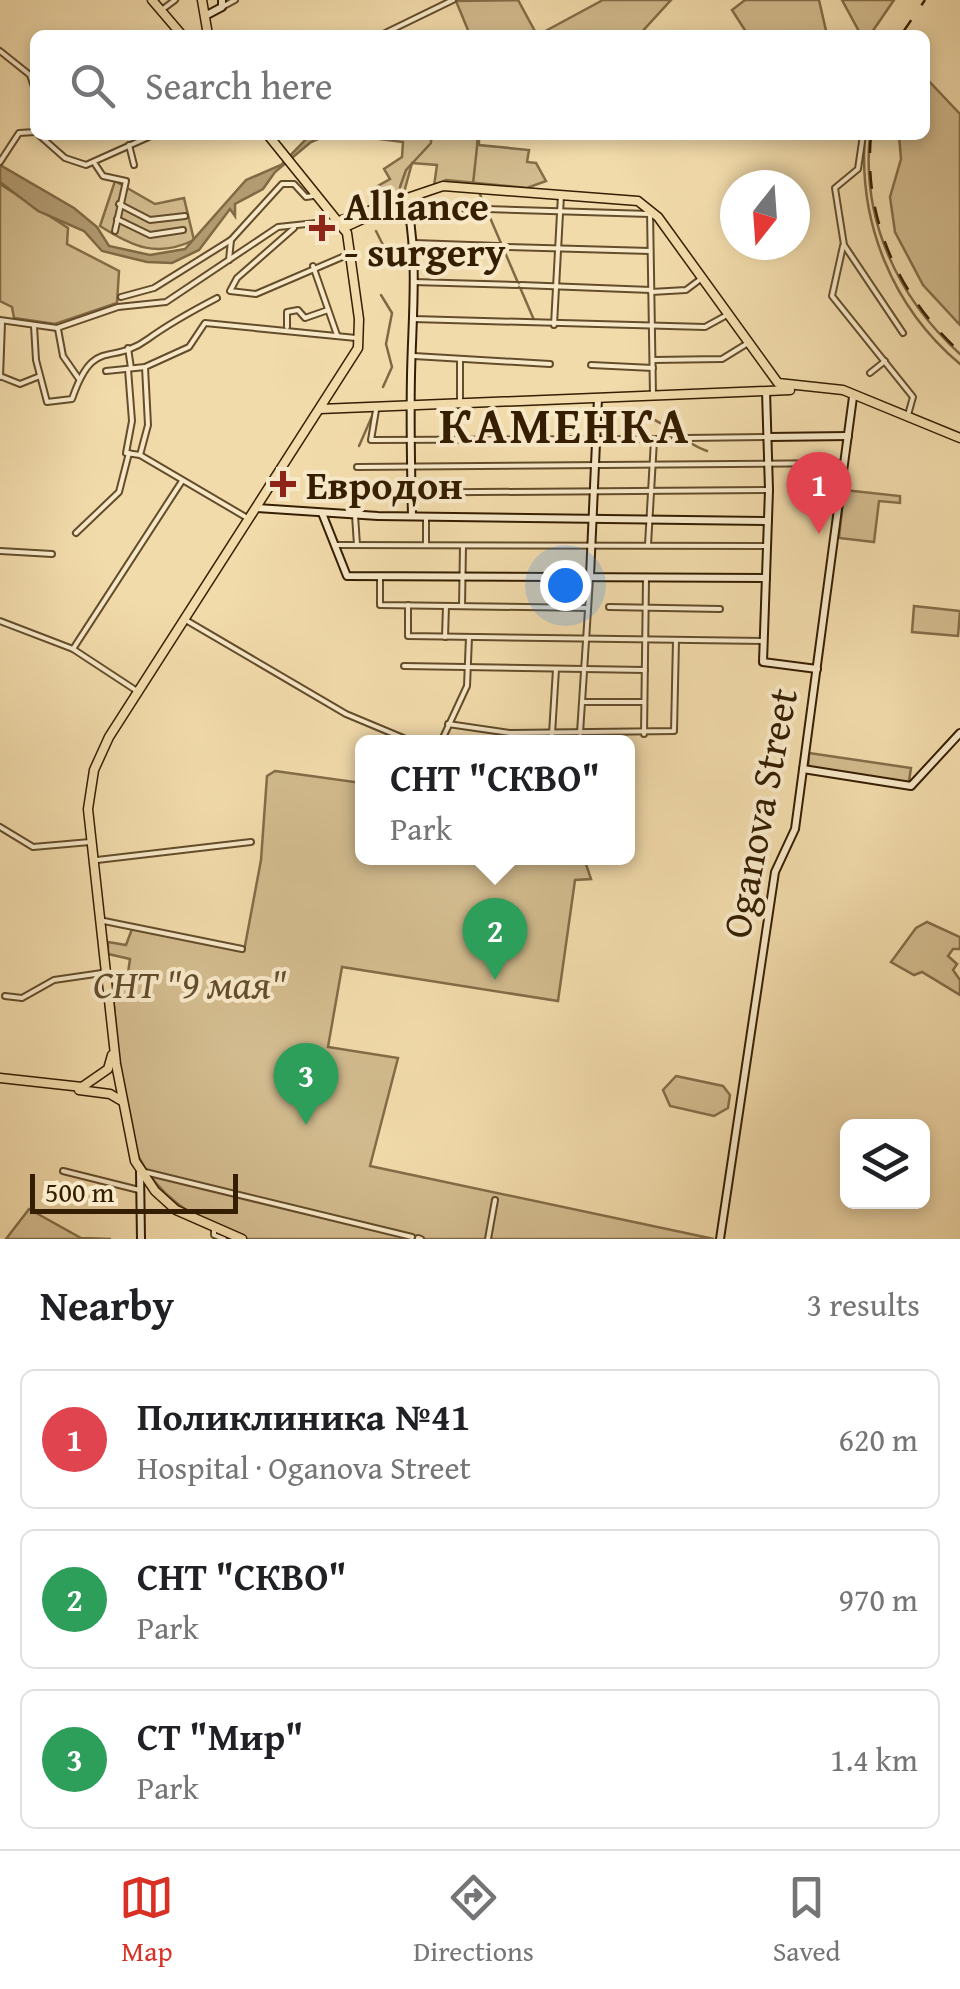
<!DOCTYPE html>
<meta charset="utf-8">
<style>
:root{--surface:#fff;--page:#f6f6f6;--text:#202124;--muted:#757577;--line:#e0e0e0;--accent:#d93025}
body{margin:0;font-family:"Gentium Book Plus",serif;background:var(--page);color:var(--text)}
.controls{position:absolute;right:30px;bottom:30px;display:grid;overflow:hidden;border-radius:15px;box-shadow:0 5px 15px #0003}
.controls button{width:90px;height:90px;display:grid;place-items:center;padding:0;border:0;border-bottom:2px solid var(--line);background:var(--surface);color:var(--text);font:50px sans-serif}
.compass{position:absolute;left:720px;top:170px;width:90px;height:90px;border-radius:50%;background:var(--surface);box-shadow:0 5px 15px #0003;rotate:197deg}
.scale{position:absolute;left:30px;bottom:25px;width:208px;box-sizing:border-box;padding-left:10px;border:5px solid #351e00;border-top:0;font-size:28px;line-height:35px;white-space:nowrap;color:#351e00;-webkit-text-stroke:8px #f7e8c8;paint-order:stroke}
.you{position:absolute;left:565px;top:585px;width:35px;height:35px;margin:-25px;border:8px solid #fff;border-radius:50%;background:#1a73e8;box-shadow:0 0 0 15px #1a73e833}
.badge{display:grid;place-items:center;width:65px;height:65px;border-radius:50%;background:var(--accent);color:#fff;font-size:32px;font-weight:700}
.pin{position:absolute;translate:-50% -82px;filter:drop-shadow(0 2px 5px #0008)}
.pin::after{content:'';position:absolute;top:52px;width:35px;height:30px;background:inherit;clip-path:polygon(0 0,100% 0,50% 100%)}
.popup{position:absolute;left:355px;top:735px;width:280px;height:130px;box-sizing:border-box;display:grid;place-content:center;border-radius:15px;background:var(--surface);filter:drop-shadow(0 2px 8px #0005);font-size:32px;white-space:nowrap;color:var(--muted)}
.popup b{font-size:38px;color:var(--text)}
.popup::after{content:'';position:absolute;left:50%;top:100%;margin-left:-20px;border:20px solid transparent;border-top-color:var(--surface)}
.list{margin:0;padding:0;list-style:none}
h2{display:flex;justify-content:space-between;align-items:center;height:130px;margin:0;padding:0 40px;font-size:42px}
h2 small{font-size:32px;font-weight:400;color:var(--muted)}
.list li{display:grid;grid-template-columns:65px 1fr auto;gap:30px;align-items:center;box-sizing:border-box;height:140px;margin:0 20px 20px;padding:0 20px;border:2px solid var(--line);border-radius:15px}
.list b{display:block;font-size:38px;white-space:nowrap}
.list p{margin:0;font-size:32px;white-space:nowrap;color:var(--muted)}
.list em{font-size:32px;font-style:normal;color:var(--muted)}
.icon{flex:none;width:55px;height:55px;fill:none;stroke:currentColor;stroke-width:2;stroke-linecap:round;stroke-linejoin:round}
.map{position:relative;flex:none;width:960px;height:1239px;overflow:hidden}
.search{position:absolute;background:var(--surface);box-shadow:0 5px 15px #0003;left:30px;right:30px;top:30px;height:110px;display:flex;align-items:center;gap:25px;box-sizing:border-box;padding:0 35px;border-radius:15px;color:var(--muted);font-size:38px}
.sheet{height:610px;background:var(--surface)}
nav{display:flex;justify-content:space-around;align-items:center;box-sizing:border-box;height:140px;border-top:2px solid var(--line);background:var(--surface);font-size:28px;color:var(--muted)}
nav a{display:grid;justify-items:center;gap:5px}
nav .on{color:var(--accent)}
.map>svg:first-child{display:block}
</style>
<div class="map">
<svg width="960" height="1239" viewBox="0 0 960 1239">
<rect width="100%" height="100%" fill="#f2dbab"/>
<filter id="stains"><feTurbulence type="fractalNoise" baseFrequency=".002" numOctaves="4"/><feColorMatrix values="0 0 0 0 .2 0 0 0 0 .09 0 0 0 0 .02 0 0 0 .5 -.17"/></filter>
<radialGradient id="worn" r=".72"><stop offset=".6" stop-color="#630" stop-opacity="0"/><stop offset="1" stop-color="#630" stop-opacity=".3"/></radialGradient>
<!-- green -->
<g fill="#d2bb8e" stroke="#846c47" stroke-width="2.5">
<path d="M518,0L537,35H470L456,1Z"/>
<path d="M603,0H671L639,35H538Z"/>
<path d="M745,0H819L827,35H748L732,10Z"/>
<path d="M842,0H894L870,35H861Z"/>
<path d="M925,77L960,114V325L923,285L895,232L890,197L901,159L899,135H925Z"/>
<path d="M349,135H479V145L529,150L527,162L536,163L546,181L527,188L446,180L434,186L437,165L412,163L403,196L384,202L376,187L390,179L384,169L402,157L403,142Z"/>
<path d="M115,181L155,204L184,198L194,240C157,258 133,247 100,226Z"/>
<path d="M0,184L68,228L67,244L119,271L117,303L55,324L14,318L12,307L0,301Z"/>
<path d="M844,490L900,496V503L879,501L874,542L839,538Z"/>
<path d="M914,606L960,611L958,636L912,632Z"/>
<path d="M809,753L911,768L908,788L808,772Z"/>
<path d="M275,771L362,783V858H584L591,879L575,880L558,1001L342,967L328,1047L398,1058L370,1166L714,1239H247C108,1190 125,1113 112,984L133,988L137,975L128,973L130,959L108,954V942L126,945L132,929L244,951L261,860L267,776Z"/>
<path d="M927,922L960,937V949H953L948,956L957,964L953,970L960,980V995L922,972L914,975L891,962L916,928Z"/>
<path d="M676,1076L723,1086L730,1095L728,1108L714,1116L670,1106L663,1090Z"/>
<path d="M29,1209L81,1238L111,1239H6Z"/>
</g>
<!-- water -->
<path fill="#b29b71" stroke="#806944" stroke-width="2.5" d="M310,135H327L311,142L275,172L263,189L235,204V216L230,209L199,250L172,263L147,262L102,251L84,231L38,211L0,182V165L74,208L97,227L109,246L150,255L185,249L246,180L281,165Z"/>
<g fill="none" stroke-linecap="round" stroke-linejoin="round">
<!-- stream -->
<g stroke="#806944" stroke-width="2.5">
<path d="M865,135C858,222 892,307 960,364"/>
<path d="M870,135C861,220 898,298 960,354"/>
<path d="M431,141L433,135"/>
<path d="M477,145L478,135"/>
<path d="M473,184L477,147"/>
<path d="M400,187L406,170L431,143"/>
<path d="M479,192L534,320"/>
<path d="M388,198L400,189"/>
<path d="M376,231L389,257"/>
<path d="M381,295L392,313L386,344L392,367L383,387"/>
<path d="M646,416C670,425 683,443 707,451"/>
<path d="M359,446L373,414"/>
</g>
<defs>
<g id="street">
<path d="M222,7L235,0"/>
<path d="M163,9L175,0"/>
<path d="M381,35L453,0"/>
<path d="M0,51L30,75L35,90"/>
<path d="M39,135L65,158L86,165L153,135"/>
<path d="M863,135L858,169L835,188L844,245L903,333"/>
<path d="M129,145L134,165"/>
<path d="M0,162L19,133L35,132"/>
<path d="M95,164L103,176L126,181L115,231"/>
<path d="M119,204L150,220L185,216"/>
<path d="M486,209L650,214"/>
<path d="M650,211L653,396"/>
<path d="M377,215L408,207L485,209"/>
<path d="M117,219L150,235L183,230"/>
<path d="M294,228L237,278L230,291L256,294L347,255"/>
<path d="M414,243L499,246"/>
<path d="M843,246L832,296L913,397L908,415"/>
<path d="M506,247L650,251"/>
<path d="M229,260L231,240L282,184H294L306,197L313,196"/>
<path d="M313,266L337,335"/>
<path d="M413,282L517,285"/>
<path d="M521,285L651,290"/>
<path d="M651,292L686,290L702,278"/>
<path d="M121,297L154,288L231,240"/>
<path d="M413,319L705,327L727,315"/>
<path d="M0,320L57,328L118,307L166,302L278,227L335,221"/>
<path d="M554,325L561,195"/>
<path d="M34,326L36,360L47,402L72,399C94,335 110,367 148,339C170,323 192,311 217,298"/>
<path d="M287,327V312L298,310L305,318L328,310"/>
<path d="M58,329L63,356L79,379"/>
<path d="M128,348L131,368"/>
<path d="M414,356L550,364"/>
<path d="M653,360L722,359L748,343"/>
<path d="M591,365L653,368"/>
<path d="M128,369L132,421L126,453L140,455L249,519"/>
<path d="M106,371L145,367"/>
<path d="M870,373L885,361"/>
<path d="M0,376L20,384L40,376"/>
<path d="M0,377L2,322"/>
<path d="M460,403V359"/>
<path d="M376,410L371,440L669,439"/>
<path d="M685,438L768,437"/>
<path d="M140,455L148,425L145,367L189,347L205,323L356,338"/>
<path d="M357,467L844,463"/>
<path d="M354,493L769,490"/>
<path d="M355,515L357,545"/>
<path d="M426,519V544"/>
<path d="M76,533L119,492L129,453"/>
<path d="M337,545L767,546"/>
<path d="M648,545L654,440"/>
<path d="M0,551L52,554"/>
<path d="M380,578V605L588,608"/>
<path d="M408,605V636L764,641"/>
<path d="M462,606L463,546"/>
<path d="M609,607L720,609"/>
<path d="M184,619L346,714L413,742"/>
<path d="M0,621L73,649L137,691"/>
<path d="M445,637L446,606"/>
<path d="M73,649L182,481"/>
<path d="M404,666L645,670"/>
<path d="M583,702H643"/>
<path d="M448,724L510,733L674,731L676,640"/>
<path d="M580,733L590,579"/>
<path d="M552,734L556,669"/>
<path d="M644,734L646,579"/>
<path d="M441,742L467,686L469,637"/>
<path d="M0,827L33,847L90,842"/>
<path d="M97,860L251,842"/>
<path d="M104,921L242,949"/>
<path d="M5,996L22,998L54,980L102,973"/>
<path d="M63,1171L139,1190"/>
<path d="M145,1172L412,1237"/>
<path d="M214,1229V1235L224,1239"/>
<path d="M418,1238L421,1239"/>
<path d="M488,1239L495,1200"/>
</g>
<g id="secondary">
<path d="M205,16L222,7V0"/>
<path d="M406,198C419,256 412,318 411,376C410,423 411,470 412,516"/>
<path d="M766,391L769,490L763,662L817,669"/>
<path d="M768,437L848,436"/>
<path d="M257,508L378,516L768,521"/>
<path d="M322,513L347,576L766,578"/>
<path d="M590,576L598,398"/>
<path d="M803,769L911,786L960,733"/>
<path d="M140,1171L141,1239"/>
<path d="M720,1239L775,872L795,829L853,397"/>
</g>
<g id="primary">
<path d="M152,0L182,35"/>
<path d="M202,0L208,35"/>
<path d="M339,221L443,186L638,201L658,217L778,383L843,390L960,438"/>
<path d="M343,228L393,205"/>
<path d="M320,409L790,390"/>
<path d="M0,1078L82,1087L108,1069L112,1055"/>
<path d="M79,1090L110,1094L122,1101"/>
<path d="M242,1239L176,1210L155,1191L135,1161L116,1064L88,809L94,770L109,737L358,348L359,319L347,233L268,135"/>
</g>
</defs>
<!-- street casing -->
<use href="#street" stroke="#644d2b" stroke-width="8"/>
<!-- secondary casing -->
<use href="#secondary" stroke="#351e00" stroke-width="10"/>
<!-- primary casing -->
<use href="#primary" stroke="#351e00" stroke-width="11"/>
<!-- street -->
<use href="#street" stroke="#f7e8c8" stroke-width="4"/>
<!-- secondary -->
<use href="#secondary" stroke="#f7e8c8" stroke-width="6"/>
<!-- primary -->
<use href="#primary" stroke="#f2dbab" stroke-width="8"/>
<!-- rail -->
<g stroke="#351e00" stroke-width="2.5" stroke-dasharray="18 18" stroke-linecap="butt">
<path d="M901,35L925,0"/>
<path d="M871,135C863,219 899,296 960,352"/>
</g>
</g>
<!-- markers -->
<g fill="#8f2418" stroke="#f7e8c8" stroke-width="4">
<path d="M317 213h10v10h10v10h-10v10h-10v-10h-10v-10h10z"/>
<path d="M278 469h10v10h10v10h-10v10h-10v-10h-10v-10h10z"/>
</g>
<g text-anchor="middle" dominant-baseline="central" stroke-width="8" stroke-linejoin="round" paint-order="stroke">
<!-- poi labels -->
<g font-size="40" font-weight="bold" fill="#351e00" stroke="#f7e8c8" text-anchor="start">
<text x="344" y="205">Alliance<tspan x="344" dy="46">- surgery</tspan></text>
<text x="306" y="484">Евродон</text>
</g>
<!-- street labels -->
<g font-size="40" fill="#351e00" stroke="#f7e8c8">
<text transform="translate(759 813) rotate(-79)">Oganova Street</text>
</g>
<!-- park labels -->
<g font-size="40" font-style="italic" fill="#644d2b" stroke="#f7e8c8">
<text x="190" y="983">СНТ "9 мая"</text>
</g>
<!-- district labels -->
<g font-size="50" font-weight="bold" letter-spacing="2.5" fill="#351e00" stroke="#f7e8c8">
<text x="565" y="424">КАМЕНКА</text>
</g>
</g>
<rect width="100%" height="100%" filter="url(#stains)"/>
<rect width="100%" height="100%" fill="url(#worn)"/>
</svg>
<div class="controls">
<button><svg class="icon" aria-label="layers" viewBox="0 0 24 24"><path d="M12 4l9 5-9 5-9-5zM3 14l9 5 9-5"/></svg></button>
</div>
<svg class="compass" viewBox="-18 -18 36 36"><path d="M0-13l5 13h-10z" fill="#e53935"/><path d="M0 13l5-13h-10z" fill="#757577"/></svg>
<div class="scale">500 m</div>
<div class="you"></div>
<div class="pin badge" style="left:819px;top:534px;background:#e0444e">1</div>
<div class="pin badge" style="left:495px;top:980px;background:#2e9e5b">2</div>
<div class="popup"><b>СНТ &quot;СКВО&quot;</b>Park</div>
<div class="pin badge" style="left:306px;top:1125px;background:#2e9e5b">3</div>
<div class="search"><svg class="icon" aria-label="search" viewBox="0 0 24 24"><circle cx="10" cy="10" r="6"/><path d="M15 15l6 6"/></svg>Search here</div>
</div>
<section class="sheet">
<h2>Nearby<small>3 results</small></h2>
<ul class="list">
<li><span class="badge" style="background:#e0444e">1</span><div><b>Поликлиника №41</b><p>Hospital · Oganova Street</p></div><em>620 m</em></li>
<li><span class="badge" style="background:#2e9e5b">2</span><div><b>СНТ &quot;СКВО&quot;</b><p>Park</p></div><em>970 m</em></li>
<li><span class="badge" style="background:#2e9e5b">3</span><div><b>СТ &quot;Мир&quot;</b><p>Park</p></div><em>1.4 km</em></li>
</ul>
</section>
<nav>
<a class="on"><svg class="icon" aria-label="map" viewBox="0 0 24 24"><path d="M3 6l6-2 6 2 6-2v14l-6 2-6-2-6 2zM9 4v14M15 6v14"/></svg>Map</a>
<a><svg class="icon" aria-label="directions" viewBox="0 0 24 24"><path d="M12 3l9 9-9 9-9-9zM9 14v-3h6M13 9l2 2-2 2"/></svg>Directions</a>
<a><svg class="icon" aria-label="saved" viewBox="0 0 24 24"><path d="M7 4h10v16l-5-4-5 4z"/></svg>Saved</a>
</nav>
